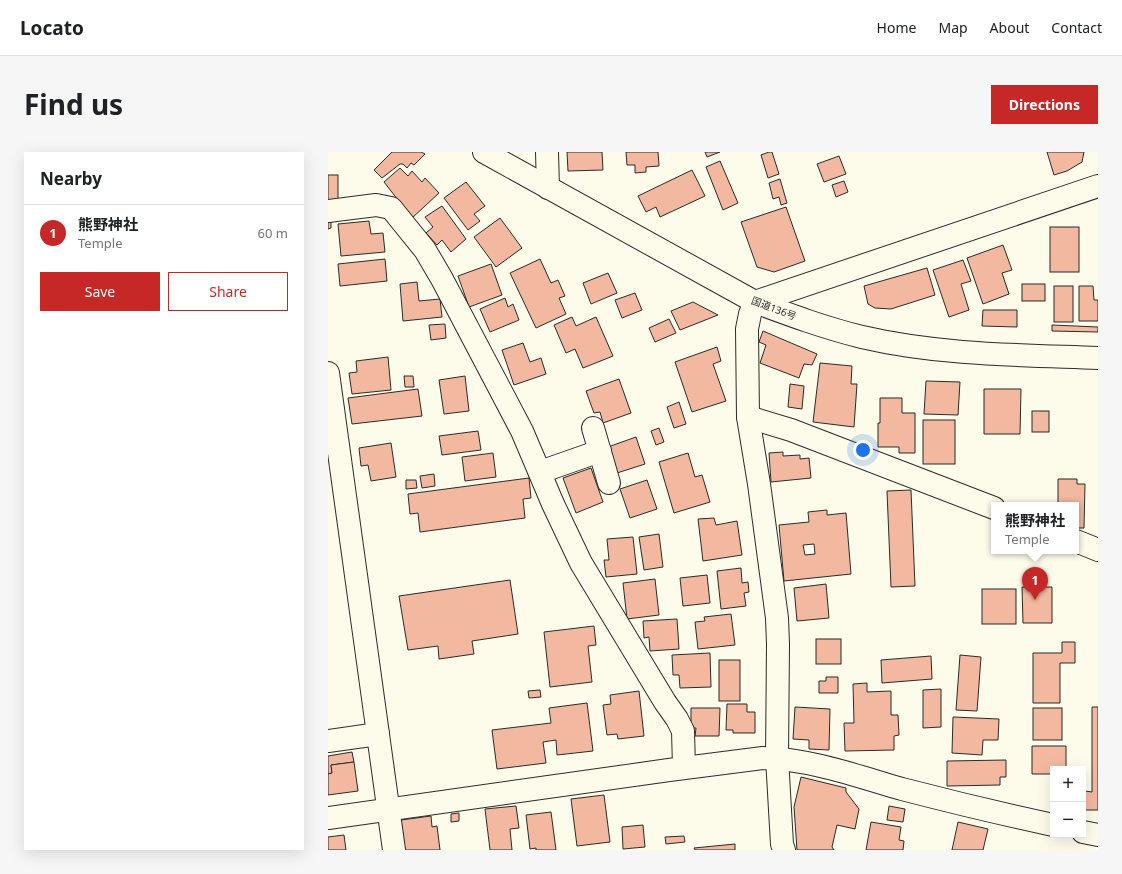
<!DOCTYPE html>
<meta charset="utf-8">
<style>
:root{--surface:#fff;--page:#f6f6f6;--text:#202124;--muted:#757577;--line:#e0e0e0;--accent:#c62828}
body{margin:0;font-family:"Noto Sans","Noto Sans JP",sans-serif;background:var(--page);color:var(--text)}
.controls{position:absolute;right:12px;bottom:12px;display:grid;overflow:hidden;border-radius:0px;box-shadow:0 4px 16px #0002}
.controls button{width:36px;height:36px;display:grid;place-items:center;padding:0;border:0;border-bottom:1px solid var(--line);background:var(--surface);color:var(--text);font:20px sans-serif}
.you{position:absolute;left:535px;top:298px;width:14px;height:14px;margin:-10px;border:3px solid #fff;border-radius:50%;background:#1a73e8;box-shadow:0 0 0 6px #1a73e833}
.badge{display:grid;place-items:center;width:26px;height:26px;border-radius:50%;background:var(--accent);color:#fff;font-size:13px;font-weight:700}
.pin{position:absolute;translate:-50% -33px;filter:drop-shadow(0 1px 2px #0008)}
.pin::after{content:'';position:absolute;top:21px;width:14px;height:12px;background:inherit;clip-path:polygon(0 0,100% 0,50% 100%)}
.popup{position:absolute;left:663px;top:350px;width:88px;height:52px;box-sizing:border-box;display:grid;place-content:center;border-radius:0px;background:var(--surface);filter:drop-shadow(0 1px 3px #0005);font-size:13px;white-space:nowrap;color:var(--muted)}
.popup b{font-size:15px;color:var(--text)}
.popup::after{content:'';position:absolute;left:50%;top:100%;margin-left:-8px;border:8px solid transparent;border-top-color:var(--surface)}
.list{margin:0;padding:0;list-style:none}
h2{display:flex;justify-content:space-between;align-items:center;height:52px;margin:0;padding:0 16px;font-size:17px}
h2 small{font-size:13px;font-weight:400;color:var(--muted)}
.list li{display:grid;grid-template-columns:26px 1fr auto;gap:12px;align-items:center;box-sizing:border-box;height:56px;padding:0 16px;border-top:1px solid var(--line)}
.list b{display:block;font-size:15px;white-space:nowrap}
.list p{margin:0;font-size:13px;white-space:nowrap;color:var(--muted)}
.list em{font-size:13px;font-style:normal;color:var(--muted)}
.actions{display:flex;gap:8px;padding:12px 16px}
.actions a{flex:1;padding:9px 0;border:1px solid var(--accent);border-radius:0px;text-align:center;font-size:14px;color:var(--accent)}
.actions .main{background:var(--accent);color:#fff}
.map{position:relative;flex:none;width:770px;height:698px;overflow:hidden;border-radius:0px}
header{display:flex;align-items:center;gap:24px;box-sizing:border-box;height:56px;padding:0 20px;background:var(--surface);border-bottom:1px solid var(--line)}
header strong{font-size:19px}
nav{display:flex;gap:22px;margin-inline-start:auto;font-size:14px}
.intro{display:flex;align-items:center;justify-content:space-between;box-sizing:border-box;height:96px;padding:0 24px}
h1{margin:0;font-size:28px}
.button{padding:10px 18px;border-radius:0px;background:var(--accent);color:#fff;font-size:14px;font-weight:700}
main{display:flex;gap:24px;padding:0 24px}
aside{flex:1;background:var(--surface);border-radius:0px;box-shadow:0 4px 16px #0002}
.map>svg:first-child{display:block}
</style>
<header>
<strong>Locato</strong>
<nav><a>Home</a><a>Map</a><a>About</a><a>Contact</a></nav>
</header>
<div class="intro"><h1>Find us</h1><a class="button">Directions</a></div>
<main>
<aside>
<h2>Nearby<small></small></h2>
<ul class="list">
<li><span class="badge">1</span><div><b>熊野神社</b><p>Temple</p></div><em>60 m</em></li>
</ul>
<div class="actions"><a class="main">Save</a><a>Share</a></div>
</aside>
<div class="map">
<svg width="770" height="698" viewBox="0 0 770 698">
<rect width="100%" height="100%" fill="#fdfbea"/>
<!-- building -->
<g fill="#f2b8a0" stroke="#2b2b2b" fill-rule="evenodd">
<path d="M64,0H93L97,2L86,13L83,11L79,16L75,12H72L54,26L46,18Z"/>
<path d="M239,0H274L275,18L240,19Z"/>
<path d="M298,0H330L331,14L318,15V20L307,21V13H299Z"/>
<path d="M377,0H392L379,5Z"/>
<path d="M441,0H444L451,22L440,26L433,3Z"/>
<path d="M719,0H756L754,10L739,19L726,23Z"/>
<path d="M511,4L518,22L496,30L489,12Z"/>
<path d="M392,9L410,51L395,58L378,15Z"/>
<path d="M72,16L80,24L84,19L94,30L97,26L111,41L84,66L56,30Z"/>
<path d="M364,18L377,44L332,65L328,55L318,60L310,44Z"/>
<rect x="0" y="23" width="10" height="25"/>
<path d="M452,27L459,51L453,53L451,45L445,47L441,31Z"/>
<path d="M516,29L520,40L508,45L504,33Z"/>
<path d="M138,30L157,54L146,62L152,69L140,78L116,46Z"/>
<path d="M114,54L138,87L123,100L114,88L109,93L98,81L105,75L97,65Z"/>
<path d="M458,55L477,109L446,120L429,115L413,70Z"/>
<path d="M172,66L194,96L168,115L146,85Z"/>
<path d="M3,69V76L0,77V70Z"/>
<path d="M41,69L43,82L55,81L57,100L13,104L10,72Z"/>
<rect x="722" y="75" width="29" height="45"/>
<path d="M675,93L684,118L674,121L681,142L655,152L639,106Z"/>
<path d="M57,107L59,129L12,134L10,112Z"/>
<path d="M212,107L223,131L230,128L237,144L231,146L238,162L208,176L182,121Z"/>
<path d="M635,108L643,129L633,132L641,158L621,165L605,118Z"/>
<path d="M163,112L174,143L141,155L130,124Z"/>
<path d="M599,116L607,143L563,157L547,156L540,152L536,134Z"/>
<path d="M280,121L289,141L263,152L255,131Z"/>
<path d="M89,130L91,149L112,147L114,165L75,169L72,132Z"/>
<rect x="694" y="132" width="23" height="17"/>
<rect x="726" y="134" width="19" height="36"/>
<path d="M751,134H765L766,148H770V169H751Z"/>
<path d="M307,141L314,158L294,166L287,148Z"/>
<path d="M177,146L180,155L185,152L191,168L162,180L152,157Z"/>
<path d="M365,150L390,163L352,178L343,159Z"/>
<path d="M655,158H689V175L654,174Z"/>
<path d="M244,165L248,174L268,165L285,204L255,216L247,197L238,201L226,173Z"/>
<path d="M341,167L348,181L327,190L321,176Z"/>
<path d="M117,172L118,186L103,188L101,173Z"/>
<path d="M724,173L770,175V180L724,179Z"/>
<path d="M435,179L489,202L484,213L476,212L471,226L432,211L438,193L431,190Z"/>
<path d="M195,191L202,210L213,206L218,222L186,233L174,198Z"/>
<path d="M389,195L393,209L385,212L398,249L364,260L347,210Z"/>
<path d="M60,205L63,238L24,242L21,221L29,220L28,209Z"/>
<path d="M492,211L524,214L523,232H529L526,275L485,270Z"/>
<path d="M76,224H85L86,235H77Z"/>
<path d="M137,224L141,259L116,262L111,228Z"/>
<path d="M291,227L303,261L275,271L272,260L266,261L258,239Z"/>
<path d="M598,229L632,230L630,263L596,262Z"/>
<path d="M462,232L476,234L474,257L460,255Z"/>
<path d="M90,237L94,264L24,272L20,246Z"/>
<path d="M656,237H693L692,282H656Z"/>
<path d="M552,246H574V261H587V301H571V295H550V271H552Z"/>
<path d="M351,250L358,272L346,276L339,255Z"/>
<rect x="704" y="259" width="17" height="21"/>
<rect x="595" y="268" width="32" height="44"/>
<path d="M331,276L336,290L328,293L323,279Z"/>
<path d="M150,279L153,298L114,303L111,284Z"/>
<path d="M308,285L317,312L289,321L280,295Z"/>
<path d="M63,291L68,325L43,329L40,313L33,314L31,296Z"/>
<path d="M455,300V304L472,303V307L481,306L483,326L443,330L441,301Z"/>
<path d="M165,301L168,325L137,329L134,305Z"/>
<path d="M360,301L367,325L374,323L382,350L346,361L331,310Z"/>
<path d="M263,316L275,350L248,361L235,326Z"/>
<path d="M106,322L107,334L94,336L92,324Z"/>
<path d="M201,326L203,346L195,347L197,366L92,380L90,361L82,362L80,342Z"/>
<path d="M730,327H749V332H757L756,376H748V353H730Z"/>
<path d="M78,328H88L89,336L78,337Z"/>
<path d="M319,328L329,357L302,366L292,337Z"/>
<path d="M583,338L587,434L563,435L559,339Z"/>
<path d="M499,358V363L518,361L523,422L456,429L451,373L481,370L480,360ZM486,392L487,402L477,403L475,393Z"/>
<path d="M386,366L388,373L409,369L414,403L375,409L370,367Z"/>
<path d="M331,382L335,415L316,418L311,385Z"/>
<path d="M305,385L309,422L278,425L276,408H281L279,387Z"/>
<path d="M413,416L414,431L420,430L421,440L416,441L418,454L393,457L389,419Z"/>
<path d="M379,423L382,451L355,454L352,426Z"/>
<path d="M327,427L331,463L299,467L295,431Z"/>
<path d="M182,428L190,482L144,489L146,502L111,507L110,494L80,498L71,444Z"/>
<path d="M498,432L501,466L469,469L466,436Z"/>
<path d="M694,435H724V471H695Z"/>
<rect x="654" y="437" width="34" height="35"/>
<path d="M403,462L407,493L370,497L367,470L377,469L376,465Z"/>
<path d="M349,467L351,497L322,499L321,485L316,486L315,469Z"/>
<path d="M266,474L268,493L260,494L264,530L222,535L216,480Z"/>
<rect x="488" y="487" width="25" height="25"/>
<path d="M734,490H747V511H732V551H705V501H734Z"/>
<path d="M382,501L383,535L352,536L351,523H345L344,503Z"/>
<path d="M632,503L653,505L649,559L628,558Z"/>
<path d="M603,504L604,527L554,531L553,508Z"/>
<rect x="391" y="508" width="21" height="41"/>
<path d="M498,525H510V541H491V529H498Z"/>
<path d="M539,531V540L563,539V563H570L571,583L566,584V598L517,599L516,571H526L525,532Z"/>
<path d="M613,537V575L595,576V538Z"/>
<path d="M212,538L213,545L201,546L200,539Z"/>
<path d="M311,539L316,584L290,587L289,582L279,583L275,553L283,552L282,543Z"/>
<path d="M259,551L265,599L229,603L228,588L215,590L218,611L169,617L164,578L223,571L221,556Z"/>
<path d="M399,552H419V560H427V581H405V578H398Z"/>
<path d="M467,555L502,557L501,598L481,597V588L465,587Z"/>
<path d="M764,555H770V658H757V639L764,640Z"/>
<path d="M363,556H392L391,584H367L368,576H363Z"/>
<rect x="705" y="556" width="29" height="32"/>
<path d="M625,565L671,567L670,588H655L654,603L624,601Z"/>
<path d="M704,594H738V617H725V622H704Z"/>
<path d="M24,600L26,610L3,613L4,621L0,622V604Z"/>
<path d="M678,608V625H672V633L619,634V609Z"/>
<path d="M26,610L30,639L0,643V622L4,621L3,613Z"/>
<path d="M473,625L518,636V640L531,657L527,677L509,673L504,695L506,698H469L466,655Z"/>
<path d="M276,643L282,690L249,694L243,647Z"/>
<path d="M188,654L191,676L182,677L184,698H162L157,657Z"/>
<path d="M561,654L577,657L575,670L559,668Z"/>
<path d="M223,660L228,698H208V696L202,697L198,663Z"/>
<path d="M131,661V669L123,670V662Z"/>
<path d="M103,664L104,675L109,674L112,698H77L73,668Z"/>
<path d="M543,670L573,675L571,688L576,689L575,698H538Z"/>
<path d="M630,670L660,677L655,698H624Z"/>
<path d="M315,673L317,695L295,697L294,675Z"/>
<path d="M16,683L18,698H0V685Z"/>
<path d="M356,684L357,690L338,692L337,685Z"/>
<path d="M407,692V698H367L366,696Z"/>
</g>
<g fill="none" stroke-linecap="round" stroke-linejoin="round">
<defs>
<g id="street">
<path d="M0,59L48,53L63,56L97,98L114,127L194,279L225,352L253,411L337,550L349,567L355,579L356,615"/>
<path d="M0,221L66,698"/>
<path d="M420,265L463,278L666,356"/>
<path d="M265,276L281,331"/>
<path d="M212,320L272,299"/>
<path d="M748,389L770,398"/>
<path d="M0,589L50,582"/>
<path d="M0,666L341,618L435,606C482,607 529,624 574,637C624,650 674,662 725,673"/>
<path d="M755,680L770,683"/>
<path d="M456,698L454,692L449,606L450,492L449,466L431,332L420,265L419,177L422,162L427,150L770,34"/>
</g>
<path id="secondary" d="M219,0L220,36"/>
<path id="highway" d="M156,0L427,150C462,163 497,176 534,185C611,203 691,203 770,206"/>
</defs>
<!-- street casing -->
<use href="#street" stroke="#2b2b2b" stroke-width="24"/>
<!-- secondary casing -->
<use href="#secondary" stroke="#2b2b2b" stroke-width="24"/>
<!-- highway casing -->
<use href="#highway" stroke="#2b2b2b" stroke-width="24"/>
<!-- street -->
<use href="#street" stroke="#fdfbea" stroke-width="22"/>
<!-- secondary -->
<use href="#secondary" stroke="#fdfbea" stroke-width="22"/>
<!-- highway -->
<use href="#highway" stroke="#fdfbea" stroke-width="22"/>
</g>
<g text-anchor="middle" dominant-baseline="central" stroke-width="3" stroke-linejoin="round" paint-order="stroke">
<!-- street labels -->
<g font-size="10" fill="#2b2b2b" stroke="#fdfbea">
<text transform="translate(446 156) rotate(21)">国道136号</text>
</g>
</g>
</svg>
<div class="controls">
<button>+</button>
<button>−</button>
</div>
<div class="you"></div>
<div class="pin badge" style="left:707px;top:448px">1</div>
<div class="popup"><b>熊野神社</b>Temple</div>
</div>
</main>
